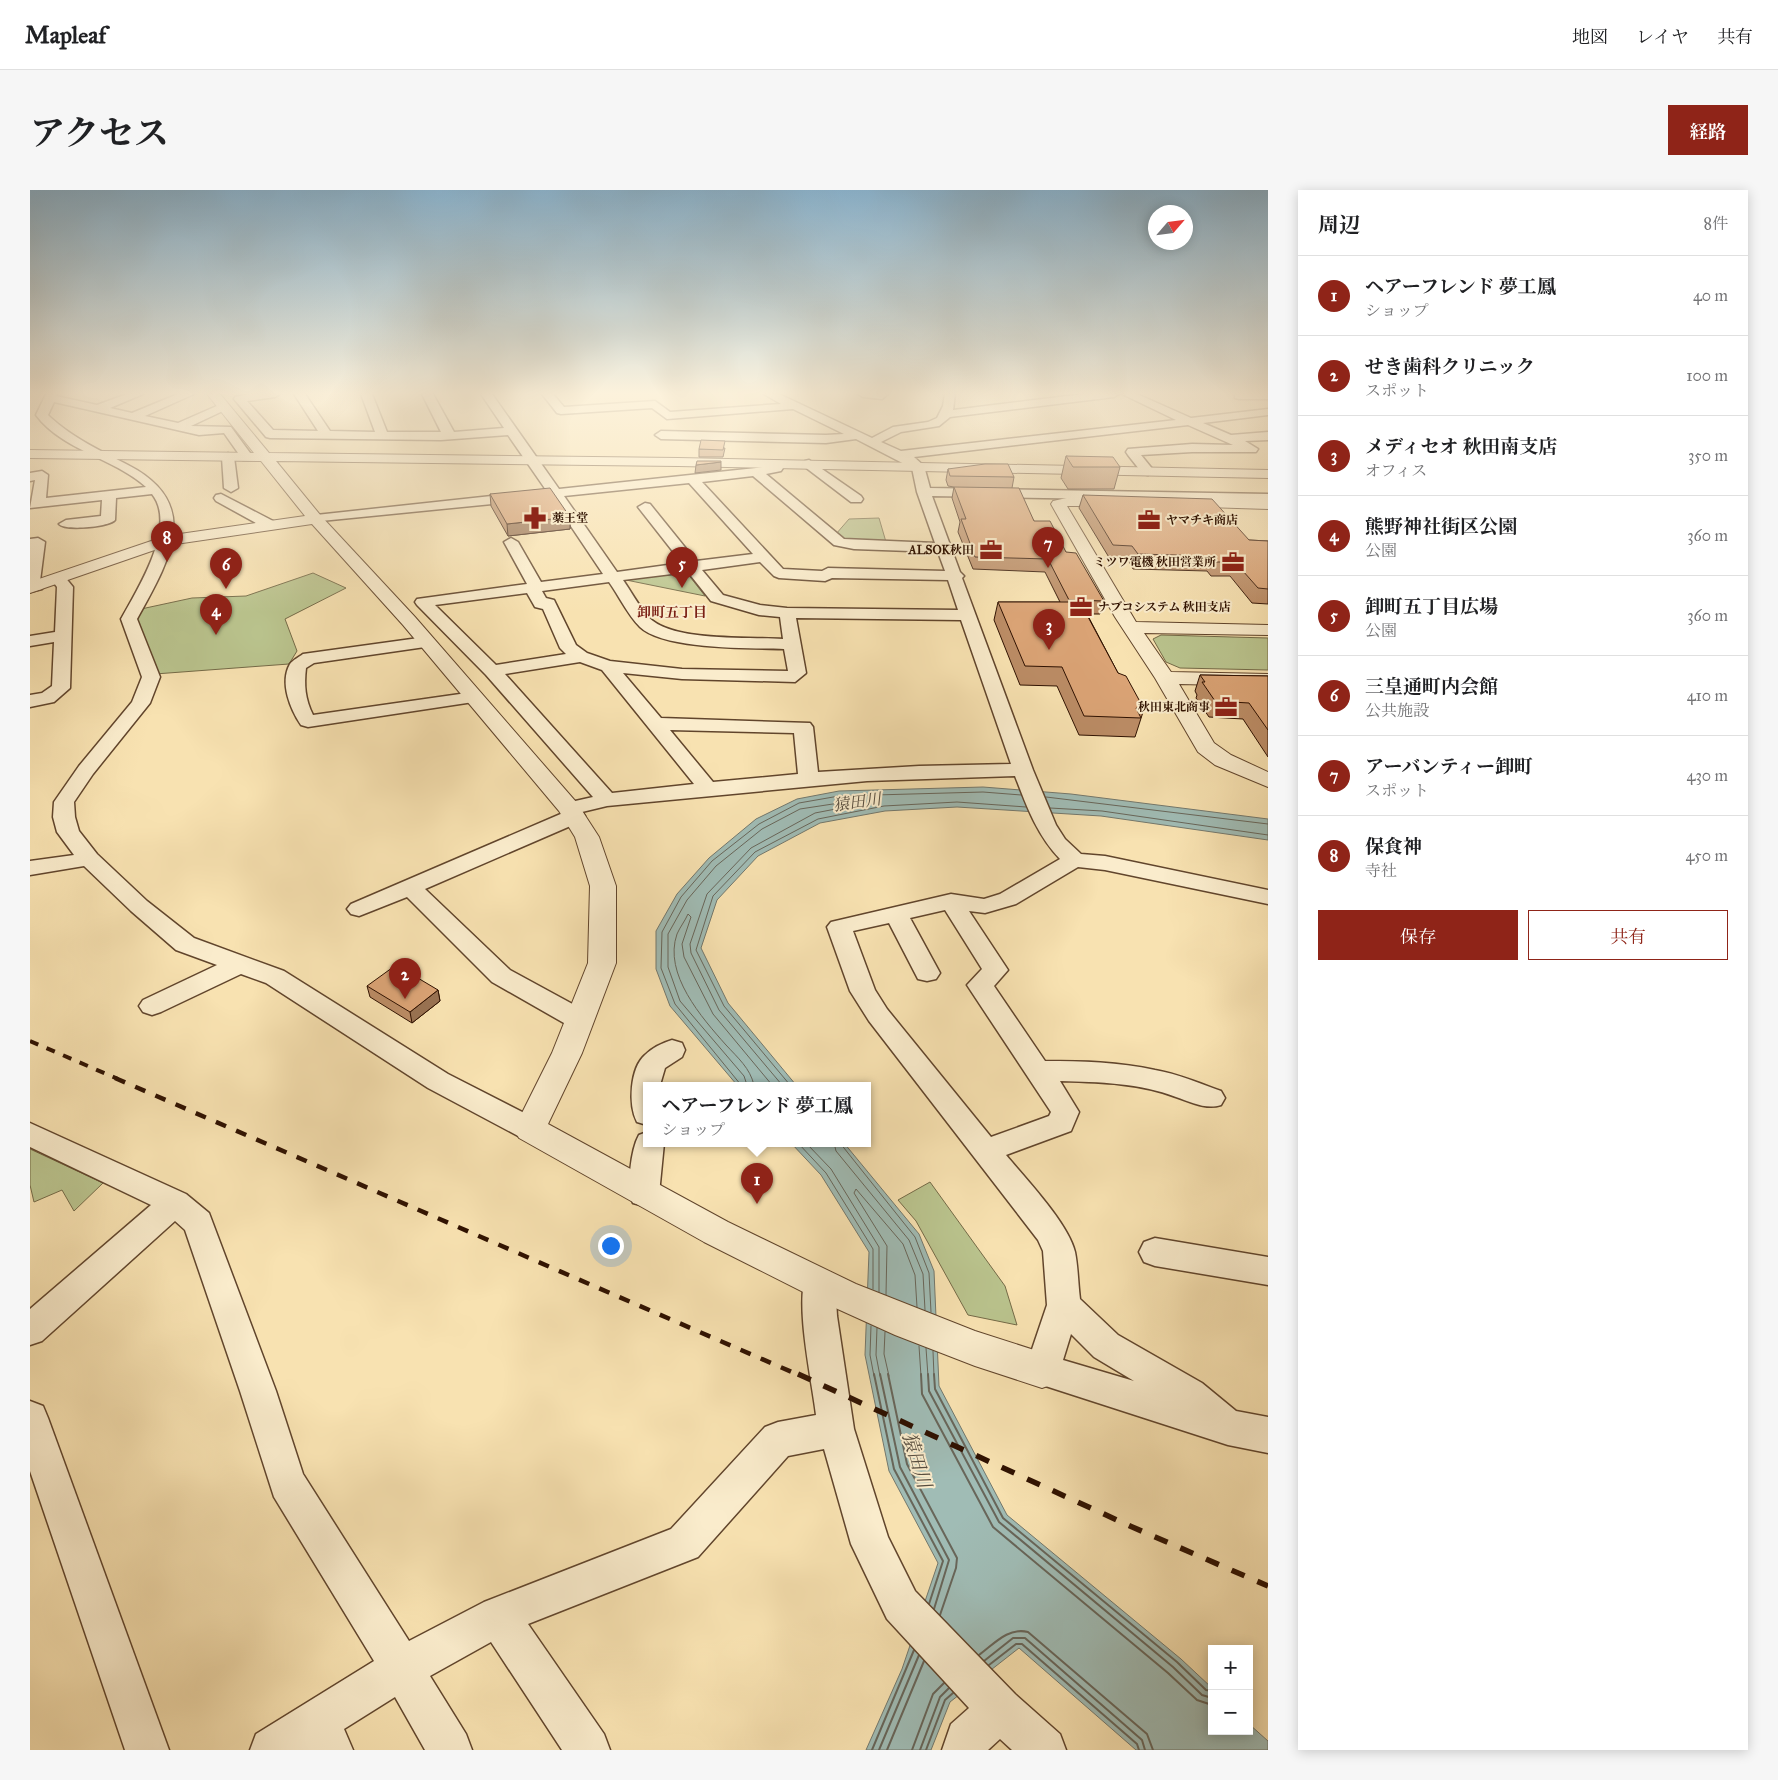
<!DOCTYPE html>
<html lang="ja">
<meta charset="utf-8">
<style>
:root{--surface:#fff;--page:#f6f6f6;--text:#202124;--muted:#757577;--line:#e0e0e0;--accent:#8f2418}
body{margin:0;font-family:"IM FELL Great Primer","Noto Serif JP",serif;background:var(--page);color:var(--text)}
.controls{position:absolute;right:15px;bottom:15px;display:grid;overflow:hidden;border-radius:0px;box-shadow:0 2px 12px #0003}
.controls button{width:45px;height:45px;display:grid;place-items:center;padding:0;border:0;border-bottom:1px solid var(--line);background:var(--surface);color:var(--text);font:25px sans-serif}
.compass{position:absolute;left:1118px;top:15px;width:45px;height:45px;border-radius:50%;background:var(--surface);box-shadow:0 2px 12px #0003;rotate:62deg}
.you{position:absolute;left:580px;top:1055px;width:18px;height:18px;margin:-12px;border:4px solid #fff;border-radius:50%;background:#1a73e8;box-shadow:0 0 0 8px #1a73e833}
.badge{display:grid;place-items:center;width:32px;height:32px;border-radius:50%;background:var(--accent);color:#fff;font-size:16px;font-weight:700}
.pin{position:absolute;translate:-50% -41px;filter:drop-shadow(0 1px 2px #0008)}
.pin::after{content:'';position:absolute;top:26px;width:18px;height:15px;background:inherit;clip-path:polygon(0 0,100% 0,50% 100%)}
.popup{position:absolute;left:613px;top:892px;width:228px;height:65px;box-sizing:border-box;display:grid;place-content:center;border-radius:0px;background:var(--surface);filter:drop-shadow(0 1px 4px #0005);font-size:16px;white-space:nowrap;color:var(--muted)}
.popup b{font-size:19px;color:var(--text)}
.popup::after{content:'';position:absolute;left:50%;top:100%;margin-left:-10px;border:10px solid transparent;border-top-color:var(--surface)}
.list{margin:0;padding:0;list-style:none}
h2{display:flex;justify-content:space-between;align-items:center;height:65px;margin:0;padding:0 20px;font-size:21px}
h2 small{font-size:16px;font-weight:400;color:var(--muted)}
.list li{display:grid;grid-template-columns:32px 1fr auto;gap:15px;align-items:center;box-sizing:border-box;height:80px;padding:0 20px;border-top:1px solid var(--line)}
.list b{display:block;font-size:19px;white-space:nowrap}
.list p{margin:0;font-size:16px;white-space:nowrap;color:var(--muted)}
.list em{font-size:16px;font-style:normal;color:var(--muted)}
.actions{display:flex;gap:10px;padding:15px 20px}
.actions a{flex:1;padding:11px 0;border:1px solid var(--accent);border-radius:0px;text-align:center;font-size:18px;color:var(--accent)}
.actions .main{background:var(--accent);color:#fff}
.map{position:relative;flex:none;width:1238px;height:1560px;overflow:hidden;border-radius:0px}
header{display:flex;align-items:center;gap:30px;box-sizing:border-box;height:70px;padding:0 25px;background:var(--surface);border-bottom:1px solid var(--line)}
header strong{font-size:24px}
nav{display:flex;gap:28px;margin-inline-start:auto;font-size:18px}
.intro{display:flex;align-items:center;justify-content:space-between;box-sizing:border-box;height:120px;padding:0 30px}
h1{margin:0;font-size:35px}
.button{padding:12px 22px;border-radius:0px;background:var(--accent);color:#fff;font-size:18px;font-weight:700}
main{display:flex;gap:30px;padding:0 30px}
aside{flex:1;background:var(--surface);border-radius:0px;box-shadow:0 2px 12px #0003}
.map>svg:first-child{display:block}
</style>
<header>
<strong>Mapleaf</strong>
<nav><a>地図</a><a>レイヤ</a><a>共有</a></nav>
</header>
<div class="intro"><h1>アクセス</h1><a class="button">経路</a></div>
<main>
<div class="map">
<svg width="1238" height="1560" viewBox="0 0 1238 1560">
<rect width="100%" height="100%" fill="#f8e2b1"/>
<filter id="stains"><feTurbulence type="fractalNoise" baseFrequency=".004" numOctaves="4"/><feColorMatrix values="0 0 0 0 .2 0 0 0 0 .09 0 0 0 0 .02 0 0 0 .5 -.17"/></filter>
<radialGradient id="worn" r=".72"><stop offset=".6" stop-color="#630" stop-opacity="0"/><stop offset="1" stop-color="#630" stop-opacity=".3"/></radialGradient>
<!-- green -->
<g fill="#bac48e" stroke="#746a47">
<path d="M849,328L856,352L809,350L806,344L819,329Z"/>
<path d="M649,381L657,383L675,406L596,390V388Z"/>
<path d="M283,383L316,398L255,429L267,461L259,474L125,484L105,428L111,419L162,408L216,406Z"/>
<path d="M1131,445L1238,448V480L1150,478L1136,472L1123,449Z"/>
<path d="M0,959L73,993L44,1021L32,1000L4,1012L0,995Z"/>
<path d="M900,992L975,1096L987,1135L938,1125L886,1031L868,1010Z"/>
</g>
<!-- water -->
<g fill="#a0bcb5" stroke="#73786d">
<path d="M953,597L1041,604L1238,629V650L1071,626L927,617L855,621L790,633L728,666L687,710L671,758L698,813L766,895H707L640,816L626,779V741L647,704L679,668L726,629L767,609L809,601Z"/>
<path d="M761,953H814L889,1044L904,1081L909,1196L977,1325L1151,1469L1182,1498V1541H1219V1534L1238,1551V1560H1106L989,1458L920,1512L901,1560H836L872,1479L908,1373L859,1281L835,1165L839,1062L791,985Z"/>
</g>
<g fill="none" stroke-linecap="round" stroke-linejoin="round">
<!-- shore-far1 -->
<g stroke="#68665a" stroke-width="1">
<path d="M1016,607L1238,634"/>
<path d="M1020,618L1072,621L1238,645"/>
<path d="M711,895L645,814L631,778L632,742L651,707L682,671L729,634L769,613L809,606L953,602L991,605"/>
<path d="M717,895L714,886L650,811L638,777V744L657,710L686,676L732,639L770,619L816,612V617L785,623L721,658L677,704L660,754L661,763L689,820L752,895"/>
<path d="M724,895C720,878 708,868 696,855C672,828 633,784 647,744C650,737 655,731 658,724L661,727L652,754L654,767L683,824L742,895"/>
<path d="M760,895L694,816L666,760L683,706L725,662L788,629L854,616L927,612L996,617"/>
<path d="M768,953L796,983L843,1059V1099"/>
<path d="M776,953L801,979L849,1057V1102"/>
<path d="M804,953L806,961L879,1050L893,1084L895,1120"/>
<path d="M810,953L885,1047L899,1083L901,1122"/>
<path d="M856,1105L857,1056L824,1003L826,999L873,1054L885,1085L887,1117"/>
<path d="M841,1136L840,1165L844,1186"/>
<path d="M847,1138L846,1165L850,1186"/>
<path d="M855,1142L854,1164L859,1186"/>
<path d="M889,1156L891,1186"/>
<path d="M896,1158L898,1186"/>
<path d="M903,1161L904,1186"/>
</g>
<!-- shore -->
<g stroke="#68665a" stroke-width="2">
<path d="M844,1184L864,1279L913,1371L899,1414"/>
<path d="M850,1184L870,1277L919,1370L904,1419"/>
<path d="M858,1184L877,1274L927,1368L926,1378L910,1425"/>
<path d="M891,1184L892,1204L963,1337L1138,1483L1167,1510L1182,1515"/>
<path d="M898,1184L899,1201L969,1332L1143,1477L1172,1505L1182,1508"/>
<path d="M904,1184L905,1199L973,1328L1147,1472L1176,1500L1182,1501"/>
<path d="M949,1465C964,1454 978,1437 998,1442L1117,1544L1123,1560"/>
<path d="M954,1471L983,1448H995L1112,1550L1115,1560"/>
<path d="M959,1475L986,1454H992L1107,1554L1109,1560"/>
<path d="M842,1560L884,1460"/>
<path d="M849,1560L889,1465"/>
<path d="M857,1560L894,1471"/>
<path d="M882,1560L903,1504L914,1493"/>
<path d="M890,1560L910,1507L919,1498"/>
<path d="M896,1560L915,1510L923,1503"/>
</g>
<defs>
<g id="minor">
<path d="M16,204H27L26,206L67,215L97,204H113L80,218L102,223L148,204H164L115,226L148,233L189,215H197V219L161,236L201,237L223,267L221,270H213L194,243L169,245L24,212L18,225L20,227C43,248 71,261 98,275C174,314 139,371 107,429L130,487L120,513L63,584L44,612L45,627L49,641L67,664L117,711L164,748L254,781L418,884L510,931L514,939L510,947L500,950L490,947L398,898L236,793L211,784L131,822L122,825L113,822L109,816L113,810L187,775L146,760L101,721L54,676L0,685V671L44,665L27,642L23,627L24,612L49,576L102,512L112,487L91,429C107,400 148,336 122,304L86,308L85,330C79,337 35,341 29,334L36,330L71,326L72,310L0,318L5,290L0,291V283L12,281L18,285L16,308L116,297C84,268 33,261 6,225Z"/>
<path d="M219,204H250L245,207L217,211L243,240L288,241L264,204H275L300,241L345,242L331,204H342L357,242H411L392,204H403L424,242L474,238L451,204H462L529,299L726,278L740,276L741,271H749L753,278L751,281L736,284L814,349L905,353L887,302L882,278L826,249L796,253L631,249L625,245L631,241L796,245L814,244L763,219L637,229L622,218L531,224L527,223L512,204H523L534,217L625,211L640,222L751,214L734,204H749L842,248L863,237L898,232L907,228L913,216L915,204H925L923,220L1054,204H1089L1084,207L920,227L909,236L871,242L851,252L871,261L1146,230L1092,204H1107L1161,228L1238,219V225L1173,233L1201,245L1238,242V250L1215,251L1228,259L1226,262H1162L1111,265L1124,281L1118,285L1113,284L1098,265L1096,262L1098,259L1162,254L1203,255L1158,235L884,267L894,276L900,298L1238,304V312L902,306L930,382L934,386L932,388L1003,580L1026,635L1035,649L1051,664L1075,666L1238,700V714L1075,680L1048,677L986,714L955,723L939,721L978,780L964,796L1015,871C1052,871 1089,872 1125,880C1148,884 1169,893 1191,901L1195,908L1191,915C1176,920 1161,912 1146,907C1110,893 1069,892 1030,891L1049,922L1041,941L976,965C996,989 1038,1033 1045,1062C1048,1077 1048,1093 1050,1109L1088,1145L1172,1193L1206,1221L1238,1227V1263L1198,1255L1000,1191L995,1180L1017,1115L1013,1061L1008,1050L839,831L820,801L797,737L801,732L921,704L954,709L970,704L1030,669C1007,645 997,617 985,586L837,591L577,616L552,622L555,626L552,631L395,699L480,780L559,823L563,830L559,837L550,839L541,837L462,792L377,707L329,726L321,724L317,719L321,714L533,623L528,618L532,614L563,607L456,485L387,415L385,412L387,409L497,394L474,352L481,348L488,352L511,392L573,384L522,308L281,332L279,329L281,326L286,325L516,300L478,245L411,250L240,248L236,247L204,209L205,207ZM723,286L804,355L824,359L908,362L915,381L798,378L792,381L753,379L672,292ZM659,293L723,364L666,371L620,314L615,313L608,317L652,373L587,382L534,306ZM730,372L744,386L749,388L795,391L802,388L918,390L928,420L757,418L730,415L693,405L672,380ZM658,382L681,411L729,425L750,427L753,449C720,447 649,451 623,431C613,424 601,401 593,390ZM579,392C589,406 598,425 610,437C634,460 722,458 754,459L758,481L652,479L580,471L557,463L546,455L524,410L516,408L512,401ZM497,403L505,417L513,419L530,458L536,464L466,475L405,415ZM766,428L931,430L981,574L889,576L788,582L783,537L780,533L631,528L593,483L652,489L765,492L776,483ZM550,472L572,480L664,594L582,603L475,484ZM640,540L764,543L768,584L683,592ZM915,720L952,779L937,795L1021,922L1019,926L961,947L857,819L845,800L823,741L859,733L888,789L897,791L906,789L910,783L880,728ZM1041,1144L1064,1167L1104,1191L1033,1170Z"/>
<path d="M828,204H858L852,209L833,207Z"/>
<path d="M1205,204H1238V209H1209L1205,208Z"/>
<path d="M198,263L204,267L208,298L201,302L194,298L192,267Z"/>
<path d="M779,270L831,306L833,309L831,312H821L775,277L773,274L775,271Z"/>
<path d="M191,304L245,332L247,335L240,339L235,338L186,311L184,308L186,305Z"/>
<path d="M8,348L15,352L10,391L14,396L12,399L0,402V349Z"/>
<path d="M29,384L34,386L43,397L40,498L24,512L0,517V505L12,503L22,496L24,452L0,456V446L25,442L27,397L21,389Z"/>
<path d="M396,447L402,448L404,452L402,456L284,473L276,478C274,495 275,509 283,525L444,502L450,503L453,507L450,511L278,537L271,535C261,520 249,493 260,474C263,470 269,467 273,464Z"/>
<path d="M642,850L652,853L655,860L652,867L635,878L630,895H617V935L607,932C598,915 600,878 615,865C622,858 632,853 642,850Z"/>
<path d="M0,933L156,1004L179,1023L246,1201L273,1284L379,1451L454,1412L641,1339L735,1237L748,1232L786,1225C782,1191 764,1111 777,1083L789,1079L801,1083L805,1093L807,1126L824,1239L858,1347L885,1401L985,1504L1030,1544L1036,1560H982L970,1549L958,1560H912L921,1534L939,1518L857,1429L821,1354L794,1259L758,1266L668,1367L498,1434L574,1544L580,1560H532L461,1452L400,1486L436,1544L442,1560H395L365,1507L314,1539L323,1560H220L226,1544L344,1471L244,1307L210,1201L155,1040L145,1031L12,1151L0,1155V1119L121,1015L0,957Z"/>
<path d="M617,942V953H634L629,1004L625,1013L614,1016L603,1013C596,999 601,959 609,945Z"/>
<path d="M1125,1048L1238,1067V1095L1125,1076L1114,1072L1109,1062L1114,1052Z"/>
<path d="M0,1211L13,1216L18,1228L139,1560H95L0,1281Z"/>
</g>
<g id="tertiary">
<path d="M177,204H190L239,263L648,268L1238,280V288L648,276L246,271L291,326L385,427L547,613L569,647L586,696V773L552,863L518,934L698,1032L826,1094L945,1141L1026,1167L1031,1180L1026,1193L1012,1198L945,1176L865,1145L801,1116L674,1052L489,948L484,939L522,863L558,773L560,696L545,647L529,621L373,435L282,334L139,355L0,403V392L136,346L275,326L231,271L0,268V260L224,263Z"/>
<path d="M1041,307L1089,308L1096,312L1089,316H1037L1106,432L1238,435V445L1114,443L1141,482L1238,484V496L1149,494L1184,553L1201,565L1238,582V597L1185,575L1168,562L1125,488L1085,427L1021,314L1023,311Z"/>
<path d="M1150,309L1238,311V319L1145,316L1143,313L1145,310Z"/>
</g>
</defs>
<!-- minor casing -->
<use href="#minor" stroke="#61452c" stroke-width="3"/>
<!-- tertiary casing -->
<use href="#tertiary" stroke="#61452c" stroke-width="2"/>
<!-- minor -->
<use href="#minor" fill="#faeccc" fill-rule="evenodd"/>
<!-- tertiary -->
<use href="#tertiary" fill="#faeccc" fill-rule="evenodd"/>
<!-- rail-far2 -->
<path stroke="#2f1100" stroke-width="4" stroke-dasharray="9 9" stroke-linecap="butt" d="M0,851L88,889"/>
<!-- rail-far1 -->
<path stroke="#2f1100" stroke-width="4.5" stroke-dasharray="11 11" stroke-linecap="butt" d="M85,888L771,1186"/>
<!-- rail -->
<path stroke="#2f1100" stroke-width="5.5" stroke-dasharray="14 14" stroke-linecap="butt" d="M768,1184L1100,1336L1238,1396"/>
</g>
<!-- wall -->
<g fill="#bb8c65" stroke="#2f1100">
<path d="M695,258L693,267H669V259Z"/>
<path d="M1036,266L1090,277L1084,299H1038L1031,288Z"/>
<path d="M918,279L984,287L982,298L1004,331L1036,362L1074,411L1070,424H1057L1088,483L1114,519L1105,547L1049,545L1027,496L990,495L964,430L968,412H1030L1015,382L943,379L928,342L930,332L922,308L924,297L918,296L916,290Z"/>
<path d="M460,304L540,327V339L478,346L461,316Z"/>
<path d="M1053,305L1219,350L1238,351V414L1222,413L1200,386H1181L1177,381L1103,379L1098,370L1080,369L1049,318Z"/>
<path d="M1170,485L1238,486V567L1213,529L1179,527L1166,508L1167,505L1165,501Z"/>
<path d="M337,796L408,800L410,811L382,833L340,807Z"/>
</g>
<!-- shaded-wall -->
<g fill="#997252" stroke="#2f1100">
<path d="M691,272V280L665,283L666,275Z"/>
<path d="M540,327V339L478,346L477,334Z"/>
<path d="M408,800L410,811L382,833L380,822Z"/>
</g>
<!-- building -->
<g fill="#daa375" stroke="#2f1100">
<path d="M671,250L695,251L693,260L669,259Z"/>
<path d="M1036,266L1083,267L1090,277H1043Z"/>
<path d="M667,271H691V272L666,275Z"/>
<path d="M955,274H978L984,287L920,286L918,279Z"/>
<path d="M924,297L989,298L1004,331H1020L1036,362L1046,363L1074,411L1039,410L1018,369L945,367L931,329H936Z"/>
<path d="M520,298L540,327L477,334L460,304Z"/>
<path d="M1053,305L1182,309L1219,350L1238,351V399L1228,398L1205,372H1186L1182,366L1108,364L1102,356L1083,355Z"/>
<path d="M968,412H1050L1088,483L1096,486L1114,519L1106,518L1111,528L1054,526L1032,477L995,476Z"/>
<path d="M1170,485L1238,486V540L1219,513L1185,511L1172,492H1175Z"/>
<path d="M366,775L408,800L380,822L337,796Z"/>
</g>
<!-- sky -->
<linearGradient id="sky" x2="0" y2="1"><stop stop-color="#8bb7d4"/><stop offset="0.48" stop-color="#fcf2dc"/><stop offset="1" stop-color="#fcf2dc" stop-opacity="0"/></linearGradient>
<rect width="1238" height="423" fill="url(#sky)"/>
<!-- icons -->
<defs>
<symbol id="pharmacy-bare" viewBox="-9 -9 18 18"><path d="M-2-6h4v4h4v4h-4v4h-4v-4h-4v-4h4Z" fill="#8f2418" stroke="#faeccc" stroke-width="2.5" paint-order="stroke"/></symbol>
<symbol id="office-bare" viewBox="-9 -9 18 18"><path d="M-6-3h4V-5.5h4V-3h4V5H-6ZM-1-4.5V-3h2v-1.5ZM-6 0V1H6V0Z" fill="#8f2418" stroke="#faeccc" stroke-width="2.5" paint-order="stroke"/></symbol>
</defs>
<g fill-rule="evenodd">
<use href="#pharmacy-bare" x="489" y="312" width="32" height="32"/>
<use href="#office-bare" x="1103" y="314" width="32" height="32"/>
<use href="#office-bare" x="945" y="344" width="32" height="32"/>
<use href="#office-bare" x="1187" y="356" width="32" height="32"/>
<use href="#office-bare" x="1035" y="401" width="32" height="32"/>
<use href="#office-bare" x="1180" y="501" width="32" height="32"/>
</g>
<g text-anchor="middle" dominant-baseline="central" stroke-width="4" stroke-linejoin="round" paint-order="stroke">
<!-- far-poi labels -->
<g font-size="12" font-weight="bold" fill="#2f1100" stroke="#faeccc" text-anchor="start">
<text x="522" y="328">薬王堂</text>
<text x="1136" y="330">ヤマチキ商店</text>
<text x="944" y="360" text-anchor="end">ALSOK秋田</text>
<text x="1186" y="372" text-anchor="end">ミツワ電機 秋田営業所</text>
<text x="1068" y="417">ナブコシステム 秋田支店</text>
<text x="1180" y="517" text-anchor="end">秋田東北商事</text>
</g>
<!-- far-neighbourhood labels -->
<g font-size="14" font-weight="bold" fill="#7a1f14" stroke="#faeccc">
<text x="642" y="422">卸町五丁目</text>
</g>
<!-- water labels -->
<g font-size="16" font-style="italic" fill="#574d3f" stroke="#faeccc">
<text transform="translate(827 612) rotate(-8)">猿田川</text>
</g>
<!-- near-water labels -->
<g font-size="19" font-style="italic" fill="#574d3f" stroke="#faeccc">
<text transform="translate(887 1270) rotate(73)">猿田川</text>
</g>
</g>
<rect width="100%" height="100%" filter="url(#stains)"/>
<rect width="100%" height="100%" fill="url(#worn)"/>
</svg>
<div class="controls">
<button>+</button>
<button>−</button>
</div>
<svg class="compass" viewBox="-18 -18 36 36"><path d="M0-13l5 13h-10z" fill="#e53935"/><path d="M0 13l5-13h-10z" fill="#757577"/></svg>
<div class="you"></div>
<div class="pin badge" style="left:727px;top:1014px">1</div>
<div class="popup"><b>ヘアーフレンド 夢工鳳</b>ショップ</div>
<div class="pin badge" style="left:375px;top:809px">2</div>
<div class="pin badge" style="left:1019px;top:460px">3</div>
<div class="pin badge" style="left:186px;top:445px">4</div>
<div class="pin badge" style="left:652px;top:398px">5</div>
<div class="pin badge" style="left:196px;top:399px">6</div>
<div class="pin badge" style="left:1018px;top:378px">7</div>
<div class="pin badge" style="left:137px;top:372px">8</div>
</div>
<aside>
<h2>周辺<small>8件</small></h2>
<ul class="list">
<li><span class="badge">1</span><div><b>ヘアーフレンド 夢工鳳</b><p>ショップ</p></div><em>40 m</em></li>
<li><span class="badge">2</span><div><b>せき歯科クリニック</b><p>スポット</p></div><em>100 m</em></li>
<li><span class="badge">3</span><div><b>メディセオ 秋田南支店</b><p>オフィス</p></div><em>350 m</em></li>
<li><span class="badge">4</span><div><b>熊野神社街区公園</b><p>公園</p></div><em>360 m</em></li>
<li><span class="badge">5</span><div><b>卸町五丁目広場</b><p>公園</p></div><em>360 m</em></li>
<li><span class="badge">6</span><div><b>三皇通町内会館</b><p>公共施設</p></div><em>410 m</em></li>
<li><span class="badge">7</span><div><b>アーバンティー卸町</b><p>スポット</p></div><em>430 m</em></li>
<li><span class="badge">8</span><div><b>保食神</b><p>寺社</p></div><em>450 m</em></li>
</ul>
<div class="actions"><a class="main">保存</a><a>共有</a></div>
</aside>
</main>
